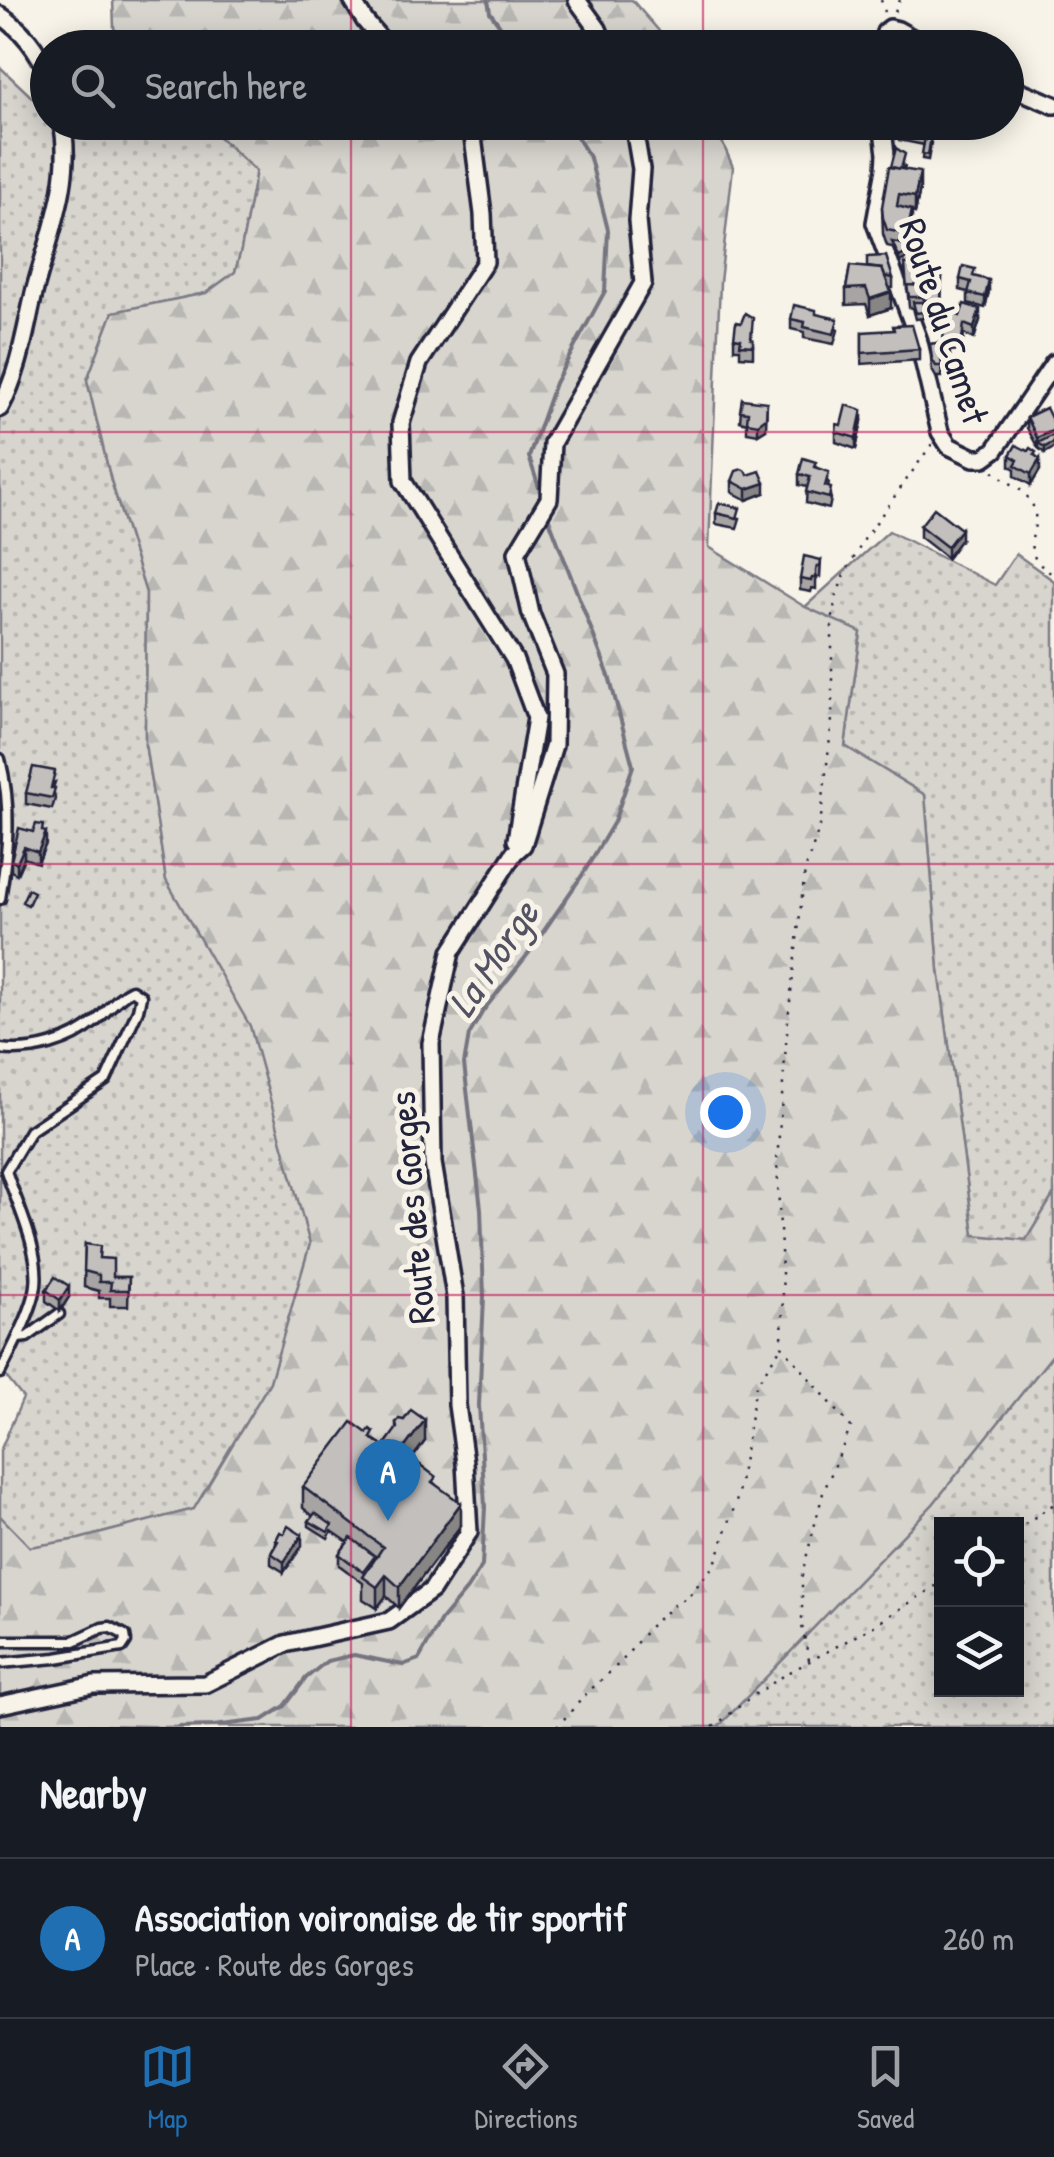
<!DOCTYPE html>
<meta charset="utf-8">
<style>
:root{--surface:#171b24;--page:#20242c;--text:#f1f3f6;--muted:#9ea1a6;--line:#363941;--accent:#1f6fb2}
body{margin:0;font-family:"Patrick Hand",sans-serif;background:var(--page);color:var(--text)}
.controls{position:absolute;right:30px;bottom:30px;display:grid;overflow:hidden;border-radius:0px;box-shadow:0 5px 25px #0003}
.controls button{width:90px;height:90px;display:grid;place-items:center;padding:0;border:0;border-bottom:2px solid var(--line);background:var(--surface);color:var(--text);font:50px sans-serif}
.you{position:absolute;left:725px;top:1112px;width:35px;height:35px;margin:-25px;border:8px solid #fff;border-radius:50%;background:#1a73e8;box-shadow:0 0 0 15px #1a73e833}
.badge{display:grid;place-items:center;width:65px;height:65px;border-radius:50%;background:var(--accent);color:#fff;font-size:32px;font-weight:700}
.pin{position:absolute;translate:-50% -82px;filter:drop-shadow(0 2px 5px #0008)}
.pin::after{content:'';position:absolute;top:52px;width:35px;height:30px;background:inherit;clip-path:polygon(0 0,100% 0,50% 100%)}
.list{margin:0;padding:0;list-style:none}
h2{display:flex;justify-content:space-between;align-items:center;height:130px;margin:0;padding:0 40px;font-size:42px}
h2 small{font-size:32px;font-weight:400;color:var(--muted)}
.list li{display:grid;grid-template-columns:65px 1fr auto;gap:30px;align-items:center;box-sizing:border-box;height:160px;padding:0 40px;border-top:2px solid var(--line)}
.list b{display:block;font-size:38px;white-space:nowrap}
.list p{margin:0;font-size:32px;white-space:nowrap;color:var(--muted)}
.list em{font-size:32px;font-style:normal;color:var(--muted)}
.icon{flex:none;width:55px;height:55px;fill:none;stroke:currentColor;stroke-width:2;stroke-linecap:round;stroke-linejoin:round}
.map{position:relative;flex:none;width:1054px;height:1727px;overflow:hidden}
.search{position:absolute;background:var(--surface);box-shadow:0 5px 25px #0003;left:30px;right:30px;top:30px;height:110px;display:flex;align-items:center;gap:25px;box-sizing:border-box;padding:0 35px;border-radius:55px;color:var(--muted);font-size:38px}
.sheet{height:290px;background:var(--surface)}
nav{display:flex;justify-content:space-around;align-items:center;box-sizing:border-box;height:140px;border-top:2px solid var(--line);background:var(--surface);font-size:28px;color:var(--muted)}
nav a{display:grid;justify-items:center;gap:5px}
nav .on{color:var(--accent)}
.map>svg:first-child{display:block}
</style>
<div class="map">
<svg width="1054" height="1727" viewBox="0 0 1054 1727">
<defs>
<pattern id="grass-dots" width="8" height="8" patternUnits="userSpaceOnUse" patternTransform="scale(2.5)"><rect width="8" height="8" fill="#d8d5cf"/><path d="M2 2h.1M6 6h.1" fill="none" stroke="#b9b7b3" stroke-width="1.8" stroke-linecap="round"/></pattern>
<pattern id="forest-firs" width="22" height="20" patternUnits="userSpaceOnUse" patternTransform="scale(2.5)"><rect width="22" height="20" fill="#d8d5cf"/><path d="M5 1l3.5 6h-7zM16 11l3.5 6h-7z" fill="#b9b7b3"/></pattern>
</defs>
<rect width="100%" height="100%" fill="#f7f3e8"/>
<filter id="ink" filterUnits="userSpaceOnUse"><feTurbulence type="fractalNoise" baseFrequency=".01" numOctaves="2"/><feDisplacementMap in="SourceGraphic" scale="20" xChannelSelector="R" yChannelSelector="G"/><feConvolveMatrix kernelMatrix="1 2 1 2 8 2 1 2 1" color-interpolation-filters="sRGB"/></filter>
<g filter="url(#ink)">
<!-- grass -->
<g fill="url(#grass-dots)" stroke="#7d7c85" stroke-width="2.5" fill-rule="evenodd">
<path d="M0,67L38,103L47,94L48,122L204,123L256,171L241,250L235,272L206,293L113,312L87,380L111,481L146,593L145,743L166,880L250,1025L310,1244L270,1382L194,1509L79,1539L30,1547L0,1516V1451L23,1398L0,1369Z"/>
<path d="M889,531L995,585L1016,554L1054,581V1194L1026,1240L974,1236L939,970L925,795L845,746L861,633L805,607Z"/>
<path d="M1054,1353V1727H718L933,1504ZM942,1524H1016V1690H942Z"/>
</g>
<!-- forest -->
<g fill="url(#forest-firs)" stroke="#7d7c85" stroke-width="2.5">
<path d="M113,0H632L673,47H128L114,28Z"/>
<path d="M204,123H714L733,167L720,282L709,547L805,607L861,632L845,746L925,795L939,970L974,1235L1026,1240L1054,1194V1353L933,1504L718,1727H0V1516L30,1547L79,1539L194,1509L270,1382L310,1244L250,1026L166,880L145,743L146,593L111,480L87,380L113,312L206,293L235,272L241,250L256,171Z"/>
</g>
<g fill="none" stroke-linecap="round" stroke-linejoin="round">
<!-- stream -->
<g stroke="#76747f" stroke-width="4">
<path d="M488,0L490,12L516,48"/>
<path d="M543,500L529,457L555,383L605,291L608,230L590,158L568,122"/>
<path d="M51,1727L65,1725L155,1727"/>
<path d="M179,1727L213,1726L263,1720L285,1706L306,1678L327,1661L354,1655L403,1665L419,1659L441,1620L467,1589L482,1566L485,1507L479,1405L484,1297L481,1209L464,1064L469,1035L483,1011L528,954L583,874L614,822L633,766L609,676L547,514"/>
</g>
<defs>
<g id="service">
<path d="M0,759C12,807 8,851 0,899"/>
<path d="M0,1049C33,1053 70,1043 96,1021C108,1010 118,996 132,990L141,996L138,1010L106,1080L30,1131L6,1171C17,1204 40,1250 36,1285C34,1308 11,1351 0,1373"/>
<path d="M18,1338L27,1337L59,1314"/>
<path d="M0,1641H74L102,1628L110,1627L125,1635L126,1641L122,1647L56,1658L0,1663"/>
</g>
<g id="minor">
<path d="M352,0L365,21L388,48"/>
<path d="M577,0L598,29L606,48"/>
<path d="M0,15C23,30 38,49 48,75"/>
<path d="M882,48L885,32L890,28L898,30L930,48"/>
<path d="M1006,85L1054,105"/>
<path d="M471,122L483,214L485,262L419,363L401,423L403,481L514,659L536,718L516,840"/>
<path d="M882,122L886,154L885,169L875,223L918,338L940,432L949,446L974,458H984L995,450L1054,363"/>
<path d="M0,408C20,370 25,331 35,289C49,236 74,178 62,122"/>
<path d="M0,1705L94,1685L205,1684L285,1644L389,1621L432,1590L469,1532L465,1463L457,1405L455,1296L433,1163L431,1043L451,952L514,853L523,845L554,745L555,674L531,614L517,552L549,499L552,443L643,283L637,221L641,169L633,122"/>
</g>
</defs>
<!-- service casing -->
<use href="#service" stroke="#22223b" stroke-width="15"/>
<!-- minor casing -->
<use href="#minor" stroke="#22223b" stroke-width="22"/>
<!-- path -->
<g stroke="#22223b" stroke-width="2.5" stroke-dasharray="2.5 8" stroke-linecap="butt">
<path d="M881,0L885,12"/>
<path d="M895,12L900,0"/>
<path d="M993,471C1005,481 1024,489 1031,502C1047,531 1010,548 1054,575"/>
<path d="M1016,1530L1054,1504"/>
<path d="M809,1660L802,1626V1574L823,1493L851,1427L782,1346L783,1296L777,1161L788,1019L805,870L820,826L832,720V623L835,602L843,577L865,538L932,444"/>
<path d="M557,1727L588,1692L622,1661L650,1626L674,1605L688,1597L715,1564L737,1499L756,1385L781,1347"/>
<path d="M713,1727L754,1695L788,1673L872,1627L942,1582"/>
</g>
<!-- service -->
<use href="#service" stroke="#f7f3e8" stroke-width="8"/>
<!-- minor -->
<use href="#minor" stroke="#f7f3e8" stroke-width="15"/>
</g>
<!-- wall -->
<g fill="#a7a4a3" stroke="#22223b" stroke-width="2.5">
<path d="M888,122H928L926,137L931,143L928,160L922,159L924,145L899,140L900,125L888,126Z"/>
<path d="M905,165L904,170L920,189L915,213L912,212L910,235L920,242L918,252L909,250V257L899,262L892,247L887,246L883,234L882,207Z"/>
<path d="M905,264L918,281H924L942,277L941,312L924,311L923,308V318L916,319L913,308L909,307Z"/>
<path d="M850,266L893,278V288H890L891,308L870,315L866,304L846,305V289Z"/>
<path d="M975,277L989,291L985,308L968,303V292L960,290V279Z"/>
<path d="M816,314L838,330L834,344L804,338V332L791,329V319Z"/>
<path d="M958,315L980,320L974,339L964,334L962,350L949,351L950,367L942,369V377H936L932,370L930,344L943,342Z"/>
<path d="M862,332L919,349V360L862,364Z"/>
<path d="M734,338L753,340V357L740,356V349H734Z"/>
<path d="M742,399L766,429L758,434L747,432V423L740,421Z"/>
<path d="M1046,408L1045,453L1038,448L1027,428V417Z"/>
<path d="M862,421L856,449L836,442V432L841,425Z"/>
<path d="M1010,455L1036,456L1040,470L1031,485L1015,476V469L1010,466Z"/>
<path d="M816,467L829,483L828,487L831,499L829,509L806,503L807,487L799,485V474Z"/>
<path d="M748,475L765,493L747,500L732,492V481Z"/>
<path d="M716,513L740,518L737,528L716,524Z"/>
<path d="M920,526L961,539L947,558L920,537Z"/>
<path d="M821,560L820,577H818L816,581V589L812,588L811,592L800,590V579Z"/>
<path d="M55,782L53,788L55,799L52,809L26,804V793Z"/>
<path d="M42,831L46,843L38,863L24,858L17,874L11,871V861L33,832Z"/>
<path d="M85,1244L99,1258L113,1277H129L128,1306H110V1298H99V1291L84,1287Z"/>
<path d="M46,1290L69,1297L60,1311L46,1301Z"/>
<path d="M396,1423L425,1441L412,1459L436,1485L461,1525L399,1608L386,1596L377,1608L363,1599V1583L339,1565V1554L348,1542L332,1531L328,1538L309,1526V1521L313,1516L303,1508V1487L374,1440L384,1446L396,1430Z"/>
<path d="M276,1540L302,1546L284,1572L271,1564V1553L276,1545Z"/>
</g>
<!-- shaded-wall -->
<g fill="#888684" stroke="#22223b" stroke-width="2.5">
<path d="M920,172V189L915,213V197Z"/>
<path d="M912,210V226L908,245L907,234Z"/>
<path d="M909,252V257L899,262V257Z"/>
<path d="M989,280V291L985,308V297Z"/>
<path d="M891,292V308L870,315V299Z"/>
<path d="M980,309V320L974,339V328Z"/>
<path d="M950,356V367L942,369L941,359Z"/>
<path d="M767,402L766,429L758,434V424Z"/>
<path d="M862,410V421L856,449V438Z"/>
<path d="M1054,430V440L1038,443V448L1037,438Z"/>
<path d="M1054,442V448L1045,453V447Z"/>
<path d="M1040,459V470L1031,485V474Z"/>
<path d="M765,483V493L747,500V489Z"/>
<path d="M961,529V539L947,558V547Z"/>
<path d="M46,832V843L38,863V852Z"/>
<path d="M24,847V858L17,874V863Z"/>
<path d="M69,1286V1297L60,1311V1300Z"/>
<path d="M425,1420V1441L402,1472V1451Z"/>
<path d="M461,1503V1525L399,1608V1587Z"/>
<path d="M302,1535V1546L284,1572V1562Z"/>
<path d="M386,1575V1596L377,1608V1587Z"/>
</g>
<!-- building -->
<g fill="#c2bfbd" stroke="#22223b" stroke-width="2.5">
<path d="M913,28L945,46L944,48H903Z"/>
<path d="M900,122H926L924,134L899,129Z"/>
<path d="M925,137H931L928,155L922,154Z"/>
<path d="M896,148L905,154L901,169L891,167Z"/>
<path d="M889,167L920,172L915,197L899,194L897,206L912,210L907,234L887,230L883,218L882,207Z"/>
<path d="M909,235L920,237L918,247L907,245Z"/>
<path d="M892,242L907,245L909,252L899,257Z"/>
<path d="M886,256L893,278L885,276L882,269L867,267V257Z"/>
<path d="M916,263L918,275L916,280L924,281L923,286L907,285V290L905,264Z"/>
<path d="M850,266L882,269L891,292L870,299L866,288L846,289Z"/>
<path d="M963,266L975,269L973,276L989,280L985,297L968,293L971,282L960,279Z"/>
<path d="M925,276L942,277L941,301L924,300L923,297H909L907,285L923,286Z"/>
<path d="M913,302H923V312L916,313Z"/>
<path d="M964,304L980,309L974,328L964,324L962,339L949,340L950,356L941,359L942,366H936L932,359L930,344L943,342L945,312L958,311V315L960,316Z"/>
<path d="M794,305L816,310V314L838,319L834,334L804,327L805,322L791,319Z"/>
<path d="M745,313L753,318L751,339L753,340V346L740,345L741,339L734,338L736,322L741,323Z"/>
<path d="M912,325L919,349L862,353V332L894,330L893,326Z"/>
<path d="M742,399L767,402L766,418L758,424L747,422L748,412L740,411Z"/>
<path d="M846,405L862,410L856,438L836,432L837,424L841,425Z"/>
<path d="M1046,408L1053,422L1054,421V430L1037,438L1027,417Z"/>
<path d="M1054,435V442L1045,447L1038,443Z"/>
<path d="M1016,445L1028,451L1030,448L1036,452L1034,455L1040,459L1031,474L1015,465L1018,460L1010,455Z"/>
<path d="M803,458L816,462L814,467L829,472L825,486L831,488L829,498L806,492L810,477L799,474Z"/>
<path d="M742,469L747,472L748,475L760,471L765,483L747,489L732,481L736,471Z"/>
<path d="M719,503L740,508L737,518L716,513Z"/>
<path d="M934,508L961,529L947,547L920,526Z"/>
<path d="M804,556L821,560L820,567L818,566L816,570V578H812L811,581L800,579Z"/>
<path d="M33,767L55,771L51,788H55L52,798L26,793Z"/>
<path d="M36,824L43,825L42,831L46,832L38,852L24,847L17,863L11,861L19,828L33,832Z"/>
<path d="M28,889L34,892L28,905L22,902Z"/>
<path d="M85,1244L100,1246L99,1258L113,1259V1277H129L128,1290H110L111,1282H99V1275L84,1271Z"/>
<path d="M55,1277L69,1286L60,1300L46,1290Z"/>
<path d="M411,1410L425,1420L402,1451L436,1477L432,1482L461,1503L399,1587L386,1575L377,1587L363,1577L383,1547L303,1487L352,1422L367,1433L370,1429L374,1432L371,1438L384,1446L397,1428L396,1423L399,1419L404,1420Z"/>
<path d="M315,1513L332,1525L328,1532L309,1521Z"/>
<path d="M288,1526L302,1535L284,1562L271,1553L278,1541L276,1540L280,1532L284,1534Z"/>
<path d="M351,1538L375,1556L363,1572L339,1554Z"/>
</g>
</g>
<!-- grid -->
<path fill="none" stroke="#c2185b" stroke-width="2.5" stroke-opacity="0.55" d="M351,0V48M703,0V48M351,122V1727M703,122V1727M0,432H1054M0,864H1054M0,1295H1054"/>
<g text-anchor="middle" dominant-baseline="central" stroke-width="10" stroke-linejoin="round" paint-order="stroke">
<!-- street labels -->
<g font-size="38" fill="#22223b" stroke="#f7f3e8">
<text transform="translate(945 321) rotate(72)">Route du Camet</text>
<text transform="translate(411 1208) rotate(-95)">Route des Gorges</text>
</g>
<!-- water labels -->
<g font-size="40" font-style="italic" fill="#535263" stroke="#f7f3e8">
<text transform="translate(492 958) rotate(-56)">La Morge</text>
</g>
</g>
</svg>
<div class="controls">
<button><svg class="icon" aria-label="locate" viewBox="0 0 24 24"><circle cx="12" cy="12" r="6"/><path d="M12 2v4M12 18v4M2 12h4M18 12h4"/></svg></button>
<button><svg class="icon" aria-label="layers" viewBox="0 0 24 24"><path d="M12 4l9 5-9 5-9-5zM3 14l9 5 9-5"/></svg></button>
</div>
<div class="you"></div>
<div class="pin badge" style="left:388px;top:1521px">A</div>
<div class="search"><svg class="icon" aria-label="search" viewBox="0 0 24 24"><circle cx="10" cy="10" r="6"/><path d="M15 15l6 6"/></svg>Search here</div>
</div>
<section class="sheet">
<h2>Nearby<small></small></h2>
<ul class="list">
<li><span class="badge">A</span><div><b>Association voironaise de tir sportif</b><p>Place · Route des Gorges</p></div><em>260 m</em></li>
</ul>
</section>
<nav>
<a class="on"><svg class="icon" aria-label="map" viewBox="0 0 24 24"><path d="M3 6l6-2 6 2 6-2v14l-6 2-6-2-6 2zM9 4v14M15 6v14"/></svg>Map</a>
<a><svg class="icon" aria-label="directions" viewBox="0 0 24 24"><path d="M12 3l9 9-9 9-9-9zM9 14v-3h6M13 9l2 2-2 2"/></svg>Directions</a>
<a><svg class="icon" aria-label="saved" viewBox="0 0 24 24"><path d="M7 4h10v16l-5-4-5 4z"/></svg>Saved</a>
</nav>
